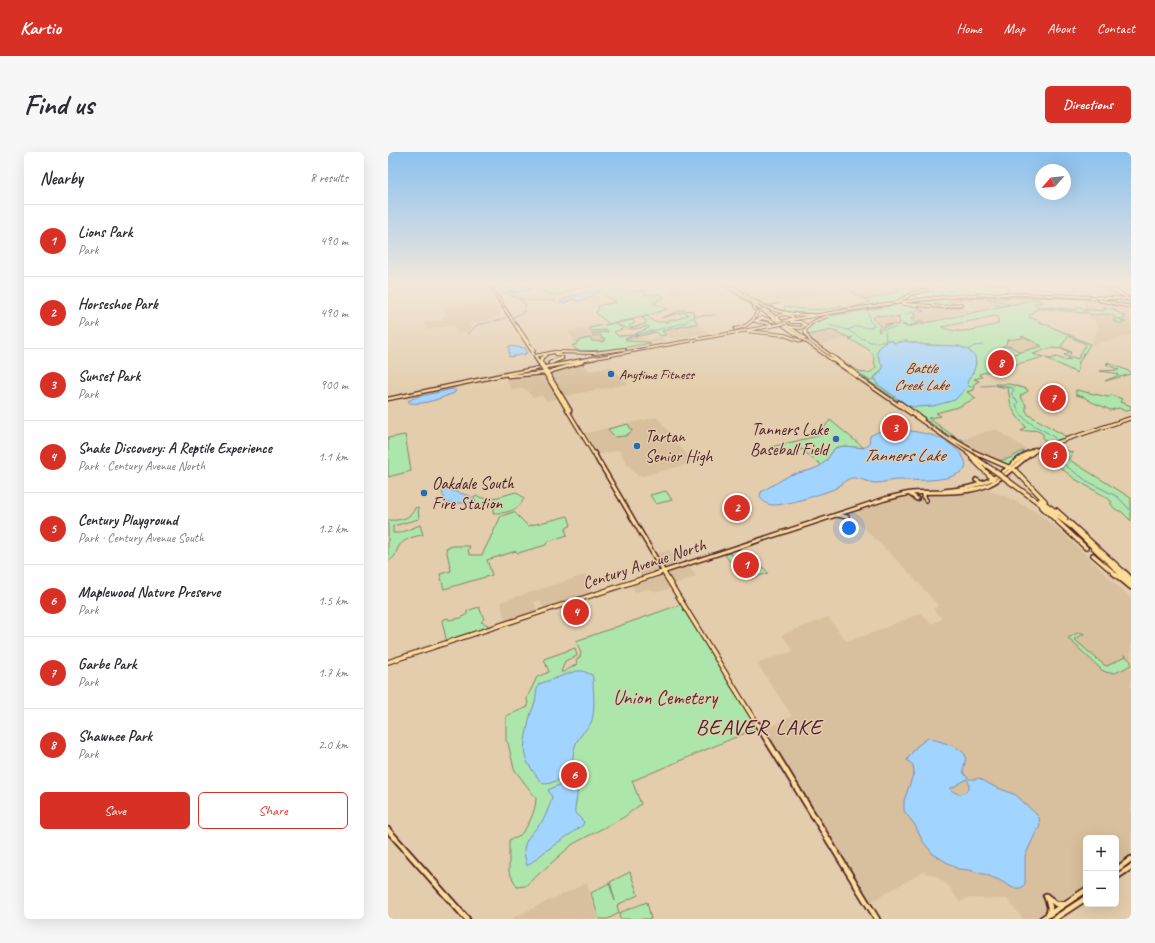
<!DOCTYPE html>
<meta charset="utf-8">
<style>
:root{--surface:#fff;--page:#f7f7f7;--text:#2b2b33;--muted:#7c7c81;--line:#e1e1e2;--accent:#d93025}
body{margin:0;font-family:Caveat,sans-serif;background:var(--page);color:var(--text)}
.controls{position:absolute;right:12px;bottom:12px;display:grid;overflow:hidden;border-radius:6px;box-shadow:0 4px 16px #0002}
.controls button{width:36px;height:36px;display:grid;place-items:center;padding:0;border:0;border-bottom:1px solid var(--line);background:var(--surface);color:var(--text);font:20px sans-serif}
.compass{position:absolute;left:647px;top:12px;width:36px;height:36px;border-radius:50%;background:var(--surface);box-shadow:0 4px 16px #0002;rotate:243deg}
.you{position:absolute;left:461px;top:376px;width:14px;height:14px;margin:-10px;border:3px solid #fff;border-radius:50%;background:#1a73e8;box-shadow:0 0 0 6px #1a73e833}
.badge{display:grid;place-items:center;width:26px;height:26px;border-radius:50%;background:var(--accent);color:#fff;font-size:13px;font-weight:700}
.pin{position:absolute;translate:-50% -50%;border:2px solid #fff;box-shadow:0 1px 4px #0006}
.list{margin:0;padding:0;list-style:none}
h2{display:flex;justify-content:space-between;align-items:center;height:52px;margin:0;padding:0 16px;font-size:17px}
h2 small{font-size:13px;font-weight:400;color:var(--muted)}
.list li{display:grid;grid-template-columns:26px 1fr auto;gap:12px;align-items:center;box-sizing:border-box;height:72px;padding:0 16px;border-top:1px solid var(--line)}
.list b{display:block;font-size:15px;white-space:nowrap}
.list p{margin:0;font-size:13px;white-space:nowrap;color:var(--muted)}
.list em{font-size:13px;font-style:normal;color:var(--muted)}
.actions{display:flex;gap:8px;padding:12px 16px}
.actions a{flex:1;padding:9px 0;border:1px solid var(--accent);border-radius:6px;text-align:center;font-size:14px;color:var(--accent)}
.actions .main{background:var(--accent);color:#fff}
.map{position:relative;flex:none;width:743px;height:767px;overflow:hidden;border-radius:6px}
header{display:flex;align-items:center;gap:24px;box-sizing:border-box;height:56px;padding:0 20px;background:var(--accent);color:#fff}
header strong{font-size:19px}
nav{display:flex;gap:22px;margin-inline-start:auto;font-size:14px}
.intro{display:flex;align-items:center;justify-content:space-between;box-sizing:border-box;height:96px;padding:0 24px}
h1{margin:0;font-size:28px}
.button{padding:10px 18px;border-radius:6px;background:var(--accent);color:#fff;font-size:14px;font-weight:700}
main{display:flex;gap:24px;padding:0 24px}
aside{flex:1;background:var(--surface);border-radius:6px;box-shadow:0 4px 16px #0002}
.map>svg:first-child{display:block}
</style>
<header>
<strong>Kartio</strong>
<nav><a>Home</a><a>Map</a><a>About</a><a>Contact</a></nav>
</header>
<div class="intro"><h1>Find us</h1><a class="button">Directions</a></div>
<main>
<aside>
<h2>Nearby<small>8 results</small></h2>
<ul class="list">
<li><span class="badge">1</span><div><b>Lions Park</b><p>Park</p></div><em>490 m</em></li>
<li><span class="badge">2</span><div><b>Horseshoe Park</b><p>Park</p></div><em>490 m</em></li>
<li><span class="badge">3</span><div><b>Sunset Park</b><p>Park</p></div><em>900 m</em></li>
<li><span class="badge">4</span><div><b>Snake Discovery: A Reptile Experience</b><p>Park · Century Avenue North</p></div><em>1.1 km</em></li>
<li><span class="badge">5</span><div><b>Century Playground</b><p>Park · Century Avenue South</p></div><em>1.2 km</em></li>
<li><span class="badge">6</span><div><b>Maplewood Nature Preserve</b><p>Park</p></div><em>1.5 km</em></li>
<li><span class="badge">7</span><div><b>Garbe Park</b><p>Park</p></div><em>1.7 km</em></li>
<li><span class="badge">8</span><div><b>Shawnee Park</b><p>Park</p></div><em>2.0 km</em></li>
</ul>
<div class="actions"><a class="main">Save</a><a>Share</a></div>
</aside>
<div class="map">
<svg width="743" height="767" viewBox="0 0 743 767">
<rect width="100%" height="100%" fill="#e3cdac"/>
<filter id="ink" filterUnits="userSpaceOnUse"><feTurbulence type="fractalNoise" baseFrequency=".025" numOctaves="2"/><feDisplacementMap in="SourceGraphic" scale="8" xChannelSelector="R" yChannelSelector="G"/><feConvolveMatrix kernelMatrix="1 2 1 2 8 2 1 2 1" color-interpolation-filters="sRGB"/></filter>
<g filter="url(#ink)">
<!-- built -->
<g fill="#d8bf9d">
<path d="M291,132H303L310,138L288,142L279,134Z"/>
<path d="M343,132H356L381,149L369,150Z"/>
<path d="M425,132H485L388,150L384,149L372,141Z"/>
<path d="M494,132H525L536,137L505,150L488,153L461,138Z"/>
<path d="M650,132H709L720,138L711,139L690,138L668,141L651,139L629,134Z"/>
<path d="M624,144H655L657,146L590,158L563,147Z"/>
<path d="M696,148L721,151L743,158V183L703,193L711,175L697,158Z"/>
<path d="M105,149L113,163L93,170L81,172L83,176L78,180L69,182L66,173L39,178L37,171L55,168L54,165L58,164L55,156Z"/>
<path d="M505,153L552,155L571,153L584,159L429,193L418,184L440,164Z"/>
<path d="M540,170L562,179H626L657,194L626,202L537,171Z"/>
<path d="M310,171L315,176L278,183L274,179Z"/>
<path d="M201,176L204,179L219,178L220,180L205,184L213,183L217,187L215,190L193,188L188,191L180,180Z"/>
<path d="M315,177L321,181L284,187L280,183Z"/>
<path d="M250,184L260,187L273,185L277,189L263,191L259,189L243,190L237,187Z"/>
<path d="M192,212H195L201,219L224,215L240,232L177,244L165,224L168,221Z"/>
<path d="M152,224L156,225L169,246L159,249L154,244L144,245L138,237L133,236L124,238L118,227Z"/>
<path d="M269,265L305,311L254,324H250L239,312L231,298L210,303L198,281Z"/>
<path d="M607,277L641,299L621,313L619,314L595,304L569,289Z"/>
<path d="M594,337L617,344L648,360L677,383L743,447V705L728,715V686H698V735L650,767H635L619,747L579,746L572,750L560,733L548,724L535,720L482,750L377,577L404,564L369,511L405,499L394,483L440,465L458,489L482,482L533,461L543,472L554,467L545,457L551,454L516,415L460,361L461,360L511,344L533,341H568Z"/>
<path d="M282,398L293,416L301,413L308,424L286,432L268,402Z"/>
<path d="M265,412L282,436L270,440L261,437L247,440L244,433L256,429L249,417Z"/>
<path d="M197,423L204,441L156,457L152,448L146,450L149,459L117,469L113,450Z"/>
<path d="M199,731L209,767H122L171,744Z"/>
</g>
<!-- green -->
<g fill="#ade6aa" stroke="#7c826a" fill-rule="evenodd">
<path d="M154,132H237L246,140L252,139L257,140V143L273,142L276,145L265,151L280,157L255,165L221,172L208,161L211,156L209,154L228,150L217,143L218,141L213,134L209,133L193,135L170,143L154,140L161,136Z"/>
<path d="M555,132H610L621,134L620,141H625L598,142L508,150L517,147L525,141V143L527,145L526,142L538,139L547,140L543,138L551,135Z"/>
<path d="M509,135C514,135 515,137 519,137C526,139 530,134 536,137L524,141L508,149L430,162L394,160L374,154L391,151H392L382,154L395,159L397,154C414,158 434,159 453,155L450,154L452,153L456,156H463L482,150L462,139L477,146L483,147L513,139L506,136Z"/>
<path d="M618,144L678,145L740,148L743,149V154L737,153L743,155L697,147L650,145L599,146C606,150 613,148 621,152L612,154L594,146L563,147Z"/>
<path d="M559,147L566,151L558,154L568,152L551,155C559,155 568,152 575,154L559,157L532,154L531,157L536,159L525,162L528,165L523,166L527,170L533,169L532,167L536,170L520,174L514,172L518,175L649,147L655,151H646L649,154L689,158L690,155H694L698,161C686,161 655,154 647,158C644,160 643,163 641,165L702,192L691,210H690L691,211L689,221L656,205L591,222L594,225L586,227L591,229L586,232L585,238L579,240L588,246L570,255L548,261L553,264L540,266L570,287H574C579,296 604,310 614,308C622,307 628,303 634,299L637,300L621,313H618L585,300L421,188L417,182L422,172L436,165L514,152ZM489,163L512,166L510,167L512,169L511,173L497,172L503,173L495,175L491,180L490,177L493,174L485,166ZM607,164L610,165V172C592,176 571,184 554,175ZM444,178L462,186L465,185L461,187C468,191 482,196 485,203C487,207 485,209 488,215C486,218 483,221 478,221C468,221 424,190 420,183ZM634,184L654,194L626,202L632,200L622,194L615,196L613,195L618,193L619,188L634,186ZM680,184L698,192L690,207L681,204L683,200L673,195ZM498,188L505,189L506,191L518,189L537,193L570,194L579,197L586,203L588,211L585,220L502,241L489,232V230L486,226L495,216L489,201L492,194L497,193ZM662,196L676,197L681,200L680,201L676,203L683,207L676,208L669,205L662,207L645,202Z"/>
<path d="M715,155L728,158L727,159L738,165L731,167L738,170L732,171L725,169L729,167L723,162L702,163L697,157L715,159L719,157Z"/>
<path d="M294,158L305,159L306,166L310,171L274,179L278,183L272,184L268,180L252,184L247,182L261,176L260,174C248,177 239,180 229,171L245,168L247,171L241,174L243,176L257,172L258,169L254,166L260,164L266,170H277L293,166L300,163L297,160L273,166Z"/>
<path d="M227,171L235,177L226,180L230,184L246,183L250,184L237,187C245,192 255,188 263,191L222,198L189,199L184,193H188V191L193,188L202,186L204,189L215,190L217,187L213,186V183L205,184L203,182L220,180L219,178L204,179L201,176Z"/>
<path d="M719,210L743,220V222L717,229L731,223L726,221L712,219L731,218L718,212L721,211Z"/>
<path d="M607,232H621L639,237L640,239L632,244L638,253V259L641,263L679,285L661,291L655,287V282C644,275 644,280 633,279L638,275C624,259 623,257 620,236L609,234Z"/>
<path d="M688,238L720,245L724,243L734,247L732,250L743,254V258L737,259L731,256L722,258C713,253 705,252 696,245L688,243Z"/>
<path d="M442,268L476,296L456,294L447,296L438,309L433,313L430,310H428L414,297L391,303L383,295L438,282L435,277Z"/>
<path d="M240,272L244,279L237,284L227,285L220,277Z"/>
<path d="M17,283L23,319L0,325V286Z"/>
<path d="M667,294C671,294 676,294 678,298L685,301L680,307L743,346V369L734,360L727,357L723,352V349L718,345L687,327L664,309L666,307L660,301H666L664,297Z"/>
<path d="M278,339L284,348L268,352L262,343Z"/>
<path d="M128,340L136,346C130,360 118,361 105,361L107,355L104,352H87V348L85,346L89,344C100,350 116,343 128,340Z"/>
<path d="M30,355L31,367L5,374V381H12L32,373L35,383C27,384 16,387 11,394C7,401 8,406 0,409V368C11,369 23,367 27,356Z"/>
<path d="M126,360L140,374L180,364L183,373L177,377L179,383L159,390L158,393L130,401L128,399L99,408L104,423L56,437L52,422L63,419L58,396L65,394H82L80,399L82,403H94L113,364Z"/>
<path d="M342,401L352,412C364,410 372,410 380,421L362,427L345,414L337,403Z"/>
<path d="M294,452L369,576L244,629L253,652L236,665L185,692L137,734L129,735L121,720V688C124,686 127,687 130,685C140,677 148,658 148,646L126,617L120,591L118,589V564L140,555L139,546L149,525L161,520L156,507L187,496L189,504L177,509L173,520H176L189,512L188,508L192,505L193,501L188,489Z"/>
<path d="M91,455L96,467L93,470L100,473V475L60,488L58,487L54,468L60,466L61,468L73,466L79,462V459Z"/>
<path d="M692,480L696,482L686,487L716,513L719,514L737,505L736,503L743,509V513C733,518 725,525 714,518L680,486Z"/>
<path d="M242,720L250,743L229,753L231,761L259,750L263,767H232L231,761L220,767H211L203,741L221,731L227,749L222,730Z"/>
</g>
<!-- water -->
<g fill="#a1d5ff" stroke="#7e8caa" fill-rule="evenodd">
<path d="M113,132H128L144,137L124,141L127,139L113,142L109,136Z"/>
<path d="M208,139L212,140L199,147L190,149L184,147L175,152L172,150L183,144Z"/>
<path d="M498,188L505,189L506,191L518,189L537,193L570,194L579,197L587,204C589,216 585,221 579,230L580,234L567,248L545,254L528,255L520,254L489,232V230L486,225L490,223L495,216L489,201L492,194L497,192Z"/>
<path d="M121,194L137,196L138,198V202L121,205Z"/>
<path d="M65,237L68,239L66,241C53,246 37,253 22,251L20,249L28,245Z"/>
<path d="M515,278C525,279 536,281 546,284C557,287 582,303 577,317C562,331 529,328 509,328C502,328 495,331 488,331C480,331 472,325 464,326C457,327 453,334 446,337C433,342 397,354 384,353C379,353 375,349 372,345L373,340L402,323L423,318L432,314L438,309L447,296L456,294L476,296L481,292L482,284L492,279Z"/>
<path d="M58,337L82,344L88,349L83,351H58L54,340Z"/>
<path d="M188,519H195L204,523L205,527C205,539 207,550 205,563C204,574 197,577 191,586C180,602 191,619 168,629C162,631 160,633 154,631C135,607 133,603 140,574C141,566 143,561 146,553C149,546 147,539 151,532Z"/>
<path d="M540,586C548,588 574,595 577,603C579,608 575,614 575,619C578,627 583,629 591,626L605,634L628,643L651,665L652,675L649,678L637,704V732L633,736H625L611,728L596,722L581,718L570,717L545,702L534,688L527,673L516,659V649L526,620L525,613L519,608L528,595ZM579,627L581,631V636C576,644 568,643 562,637Z"/>
<path d="M178,630L186,631C193,642 186,650 187,661L196,670L194,674L159,698L139,714C138,709 136,703 136,698C137,685 148,678 155,668C159,662 162,652 164,645L160,638Z"/>
</g>
<g fill="none" stroke-linecap="round" stroke-linejoin="round">
<!-- stream -->
<g stroke="#7e8caa" stroke-width="1">
<path d="M120,140L119,142L136,148L168,149"/>
<path d="M539,146L537,145C551,143 563,145 569,132"/>
<path d="M485,153L491,152"/>
<path d="M518,162L530,158L527,153"/>
<path d="M307,164L328,163"/>
<path d="M125,165L135,161L138,153L131,147"/>
<path d="M106,169L118,166"/>
<path d="M296,171L305,165"/>
<path d="M441,173L460,178L469,184"/>
<path d="M459,178L470,174L482,176L486,173L481,168L482,165L479,158L489,156"/>
<path d="M495,178L500,176H508"/>
<path d="M497,180L498,188"/>
<path d="M79,182L89,173L103,170"/>
<path d="M248,183L296,171"/>
<path d="M471,185L483,190H497"/>
<path d="M239,186L246,183"/>
<path d="M580,198L586,194L595,193"/>
<path d="M457,212L481,228L486,227"/>
<path d="M580,234L584,235"/>
<path d="M593,234L610,233L625,236L626,238L623,242L630,250L628,253C637,274 652,274 667,286"/>
<path d="M667,293L670,301L669,306L671,309L699,329L730,345L743,359"/>
</g>
<defs>
<g id="major-far4">
<path d="M101,132L149,207"/>
<path d="M712,132L743,147"/>
<path d="M129,174L146,199"/>
</g>
<g id="major-far3">
<path d="M148,206L152,212"/>
<path d="M156,215L182,258"/>
<path d="M154,216L206,302"/>
<path d="M638,302L647,297"/>
<path d="M643,302L652,296L743,266"/>
</g>
<g id="major-far2">
<path d="M206,301L212,312"/>
<path d="M212,311L277,422"/>
<path d="M588,328L593,331"/>
<path d="M556,339C578,337 597,333 615,320C623,314 631,306 640,301"/>
<path d="M538,341L535,344L538,348"/>
<path d="M522,342L529,347"/>
<path d="M449,363L459,365"/>
<path d="M268,422L497,347C506,345 515,342 524,341C549,339 576,343 600,333C617,326 629,311 644,301"/>
</g>
<g id="major-far1">
<path d="M276,421L370,574"/>
<path d="M0,510L272,421"/>
</g>
<g id="major">
<path d="M370,573L489,767"/>
<path d="M0,678L79,767"/>
<path d="M728,718L743,707"/>
<path d="M728,725L743,715"/>
<path d="M658,744L668,752H676"/>
<path d="M659,746L662,755L661,762"/>
<path d="M654,767L698,738"/>
<path d="M666,767L698,746"/>
</g>
<g id="highway-far3">
<path d="M337,132L443,207"/>
<path d="M342,132L369,152"/>
<path d="M711,148L743,155"/>
<path d="M511,149L525,141L539,138"/>
<path d="M368,150C385,160 404,163 424,163"/>
<path d="M515,152L556,155L573,152"/>
<path d="M376,157L417,186"/>
<path d="M440,164C431,167 420,170 417,180L422,189L448,207"/>
<path d="M390,167V164L397,162L404,164L405,166L401,168"/>
<path d="M396,169C466,157 536,144 607,142C652,141 698,145 743,147"/>
<path d="M383,172L367,169L374,166L385,169"/>
<path d="M402,175L413,176L418,173L412,170H403"/>
<path d="M347,177C357,175 366,170 369,160L366,155"/>
<path d="M359,179L396,183L413,189"/>
<path d="M168,202L173,203L174,206L171,207"/>
<path d="M147,204L167,200L206,201L237,197"/>
<path d="M153,207L158,203"/>
<path d="M201,207L388,173"/>
</g>
<g id="highway-far2">
<path d="M153,206V211"/>
<path d="M442,206L582,302"/>
<path d="M446,206L470,223"/>
<path d="M162,211L174,206"/>
<path d="M120,224L157,221L194,210"/>
<path d="M0,247L114,223L207,206"/>
<path d="M511,250L535,267"/>
<path d="M563,286L590,302"/>
</g>
<g id="highway-far1">
<path d="M580,301L608,320"/>
<path d="M588,301L627,318L657,349"/>
<path d="M584,306L605,327"/>
<path d="M618,327L684,375L733,422"/>
<path d="M652,348L670,361"/>
<path d="M654,355L698,396"/>
<path d="M668,358L678,367"/>
<path d="M681,370L738,422"/>
<path d="M705,403L727,422"/>
</g>
<g id="highway">
<path d="M726,421L743,435"/>
<path d="M732,421L743,432"/>
<path d="M737,421L743,427"/>
</g>
</defs>
<!-- major-far4 casing -->
<use href="#major-far4" stroke="#4a1f2b" stroke-width="4"/>
<!-- major-far3 casing -->
<use href="#major-far3" stroke="#4a1f2b" stroke-width="5"/>
<!-- major-far2 casing -->
<use href="#major-far2" stroke="#4a1f2b" stroke-width="6"/>
<!-- major-far1 casing -->
<use href="#major-far1" stroke="#4a1f2b" stroke-width="6"/>
<!-- major casing -->
<use href="#major" stroke="#4a1f2b" stroke-width="8"/>
<!-- highway-far3 casing -->
<use href="#highway-far3" stroke="#4a1f2b" stroke-width="4"/>
<!-- highway-far2 casing -->
<use href="#highway-far2" stroke="#4a1f2b" stroke-width="5"/>
<!-- highway-far1 casing -->
<use href="#highway-far1" stroke="#4a1f2b" stroke-width="6"/>
<!-- highway casing -->
<use href="#highway" stroke="#4a1f2b" stroke-width="7"/>
<!-- major-far4 -->
<use href="#major-far4" stroke="#fdde96" stroke-width="2"/>
<!-- major-far3 -->
<use href="#major-far3" stroke="#fdde96" stroke-width="2.5"/>
<!-- major-far2 -->
<use href="#major-far2" stroke="#fdde96" stroke-width="3"/>
<!-- major-far1 -->
<use href="#major-far1" stroke="#fdde96" stroke-width="3.5"/>
<!-- major -->
<use href="#major" stroke="#fdde96" stroke-width="4.5"/>
<!-- highway-far3 -->
<use href="#highway-far3" stroke="#fdde96" stroke-width="2"/>
<!-- highway-far2 -->
<use href="#highway-far2" stroke="#fdde96" stroke-width="2.5"/>
<!-- highway-far1 -->
<use href="#highway-far1" stroke="#fdde96" stroke-width="3.5"/>
<!-- highway -->
<use href="#highway" stroke="#fdde96" stroke-width="4"/>
<defs>
<path id="major-bridge-far1" d="M738,146L743,149"/>
<g id="major-bridge">
<path d="M152,212L154,216"/>
<path d="M154,212L156,215"/>
</g>
<path id="highway-bridge-far1" d="M388,173L398,171"/>
<path id="highway-bridge" d="M608,320L618,327"/>
</defs>
<!-- major-bridge-far1 casing -->
<use href="#major-bridge-far1" stroke="#4a1f2b" stroke-width="4" stroke-linecap="butt"/>
<!-- major-bridge casing -->
<use href="#major-bridge" stroke="#4a1f2b" stroke-width="5" stroke-linecap="butt"/>
<!-- highway-bridge-far1 casing -->
<use href="#highway-bridge-far1" stroke="#4a1f2b" stroke-width="4" stroke-linecap="butt"/>
<!-- highway-bridge casing -->
<use href="#highway-bridge" stroke="#4a1f2b" stroke-width="6" stroke-linecap="butt"/>
<!-- major-bridge-far1 -->
<use href="#major-bridge-far1" stroke="#fdde96" stroke-width="2"/>
<!-- major-bridge -->
<use href="#major-bridge" stroke="#fdde96" stroke-width="2.5"/>
<!-- highway-bridge-far1 -->
<use href="#highway-bridge-far1" stroke="#fdde96" stroke-width="2"/>
<!-- highway-bridge -->
<use href="#highway-bridge" stroke="#fdde96" stroke-width="3.5"/>
</g>
</g>
<!-- sky -->
<linearGradient id="sky" x2="0" y2="1"><stop stop-color="#8bc1f1"/><stop offset="0.55" stop-color="#f2e8da"/><stop offset="1" stop-color="#f2e8da" stop-opacity="0"/></linearGradient>
<rect width="743" height="239" fill="url(#sky)"/>
<!-- markers -->
<g fill="#1f6fb2" stroke="#e3cdac" stroke-width="1.5">
<circle cx="223" cy="222" r="4"/>
<circle cx="448" cy="287" r="4"/>
<circle cx="249" cy="294" r="4"/>
<circle cx="36" cy="341" r="4"/>
</g>
<g text-anchor="middle" dominant-baseline="central" stroke-width="3" stroke-linejoin="round" paint-order="stroke">
<!-- far-poi labels -->
<g font-size="14" fill="#4a1f2b" stroke="#e3cdac" text-anchor="start">
<text x="231" y="222">Anytime Fitness</text>
</g>
<!-- far-water labels -->
<g font-size="15" font-style="italic" fill="#533140" stroke="#e3cdac">
<text x="533" y="216">Battle<tspan x="533" dy="17">Creek Lake</tspan></text>
</g>
<!-- poi labels -->
<g font-size="17" fill="#4a1f2b" stroke="#e3cdac" text-anchor="start">
<text x="440" y="277" text-anchor="end">Tanners Lake<tspan x="440" dy="20">Baseball Field</tspan></text>
<text x="257" y="284">Tartan<tspan x="257" dy="20">Senior High</tspan></text>
<text x="44" y="331">Oakdale South<tspan x="44" dy="20">Fire Station</tspan></text>
</g>
<!-- street labels -->
<g font-size="17" fill="#4a1f2b" stroke="#e3cdac">
<text transform="translate(256 412) rotate(-18)">Century Avenue North</text>
</g>
<!-- water labels -->
<g font-size="18" font-style="italic" fill="#533140" stroke="#e3cdac">
<text x="516" y="303">Tanners Lake</text>
</g>
<!-- near-park labels -->
<g font-size="20" fill="#543338" stroke="#e3cdac">
<text x="277" y="545">Union Cemetery</text>
</g>
<!-- near-neighbourhood labels -->
<g font-size="22" letter-spacing="1" fill="#4a1f2b" stroke="#e3cdac">
<text x="371" y="575">BEAVER LAKE</text>
</g>
</g>
</svg>
<div class="controls">
<button>+</button>
<button>−</button>
</div>
<svg class="compass" viewBox="-18 -18 36 36"><path d="M0-13l5 13h-10z" fill="#e53935"/><path d="M0 13l5-13h-10z" fill="#7c7c81"/></svg>
<div class="you"></div>
<div class="pin badge" style="left:358px;top:413px">1</div>
<div class="pin badge" style="left:349px;top:356px">2</div>
<div class="pin badge" style="left:507px;top:276px">3</div>
<div class="pin badge" style="left:188px;top:460px">4</div>
<div class="pin badge" style="left:666px;top:303px">5</div>
<div class="pin badge" style="left:186px;top:623px">6</div>
<div class="pin badge" style="left:665px;top:246px">7</div>
<div class="pin badge" style="left:613px;top:211px">8</div>
</div>
</main>
